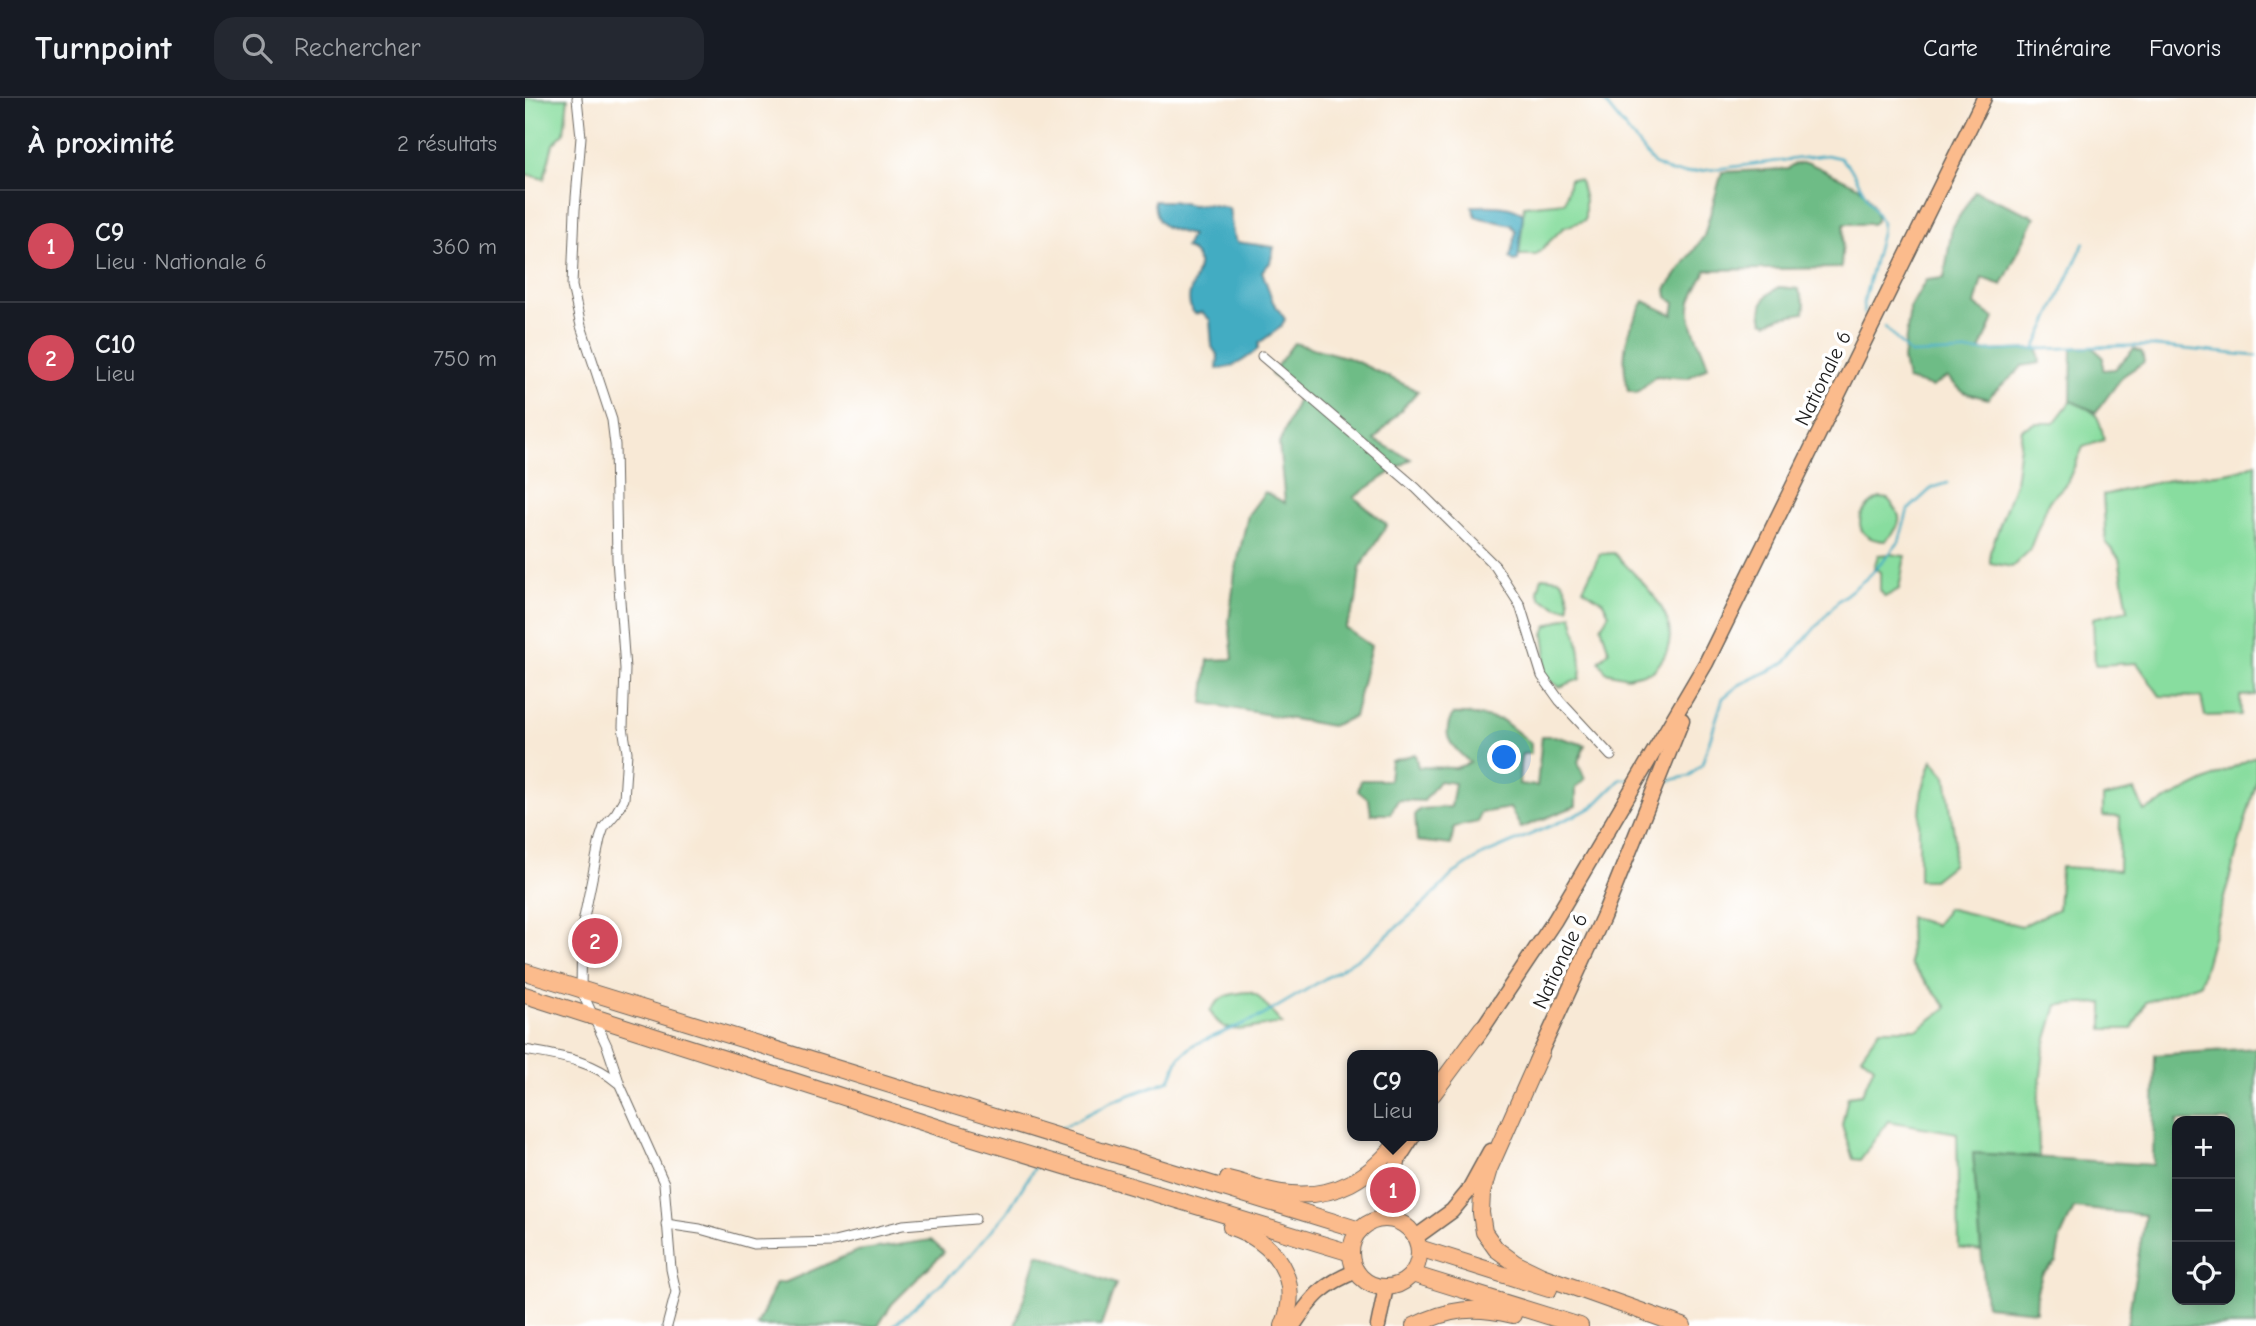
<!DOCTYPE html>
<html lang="fr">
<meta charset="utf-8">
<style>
:root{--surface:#171b24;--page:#242831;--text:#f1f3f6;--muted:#9ea1a6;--line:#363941;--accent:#d1495b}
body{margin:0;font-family:"Comic Neue",sans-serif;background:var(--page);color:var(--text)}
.controls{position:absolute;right:21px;bottom:21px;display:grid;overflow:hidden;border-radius:14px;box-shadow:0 4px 18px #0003}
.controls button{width:63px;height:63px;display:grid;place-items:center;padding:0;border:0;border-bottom:2px solid var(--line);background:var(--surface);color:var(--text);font:35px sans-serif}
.you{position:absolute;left:980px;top:660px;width:24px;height:24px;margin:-18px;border:5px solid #fff;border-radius:50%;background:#1a73e8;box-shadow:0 0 0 10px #1a73e833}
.badge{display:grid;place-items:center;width:46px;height:46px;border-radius:50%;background:var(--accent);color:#fff;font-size:23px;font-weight:700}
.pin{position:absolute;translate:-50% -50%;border:4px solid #fff;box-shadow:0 2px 7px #0006}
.popup{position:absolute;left:822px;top:952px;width:91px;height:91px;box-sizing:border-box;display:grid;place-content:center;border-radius:14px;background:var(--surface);filter:drop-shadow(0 2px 5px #0005);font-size:23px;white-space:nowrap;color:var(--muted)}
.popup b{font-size:26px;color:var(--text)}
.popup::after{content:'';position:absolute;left:50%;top:100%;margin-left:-14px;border:14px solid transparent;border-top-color:var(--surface)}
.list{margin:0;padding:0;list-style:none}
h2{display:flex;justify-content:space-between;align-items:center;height:91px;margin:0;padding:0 28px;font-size:30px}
h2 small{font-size:23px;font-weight:400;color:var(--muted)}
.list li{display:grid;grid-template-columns:46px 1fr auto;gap:21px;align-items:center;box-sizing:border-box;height:112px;padding:0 28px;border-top:2px solid var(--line)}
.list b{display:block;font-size:26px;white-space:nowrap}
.list p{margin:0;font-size:23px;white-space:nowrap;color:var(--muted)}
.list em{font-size:23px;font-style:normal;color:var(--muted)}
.icon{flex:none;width:38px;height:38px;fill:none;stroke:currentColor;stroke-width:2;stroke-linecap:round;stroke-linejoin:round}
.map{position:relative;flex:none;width:1731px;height:1228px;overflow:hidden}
header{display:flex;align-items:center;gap:42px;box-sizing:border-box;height:98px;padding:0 35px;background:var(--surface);border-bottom:2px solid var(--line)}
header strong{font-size:33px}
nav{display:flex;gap:38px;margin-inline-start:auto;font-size:24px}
.search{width:490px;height:63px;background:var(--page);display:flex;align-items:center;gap:18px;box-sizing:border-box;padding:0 24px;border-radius:21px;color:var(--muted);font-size:26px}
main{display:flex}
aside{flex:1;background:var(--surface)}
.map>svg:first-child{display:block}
</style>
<header>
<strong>Turnpoint</strong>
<div class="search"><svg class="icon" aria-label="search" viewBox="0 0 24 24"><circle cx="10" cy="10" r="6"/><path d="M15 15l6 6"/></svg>Rechercher</div>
<nav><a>Carte</a><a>Itinéraire</a><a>Favoris</a></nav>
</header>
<main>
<aside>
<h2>À proximité<small>2 résultats</small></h2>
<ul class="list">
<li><span class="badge">1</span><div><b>C9</b><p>Lieu · Nationale 6</p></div><em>360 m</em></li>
<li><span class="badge">2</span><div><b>C10</b><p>Lieu</p></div><em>750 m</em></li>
</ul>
</aside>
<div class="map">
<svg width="1731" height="1228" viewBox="0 0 1731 1228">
<rect width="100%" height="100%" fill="#fff"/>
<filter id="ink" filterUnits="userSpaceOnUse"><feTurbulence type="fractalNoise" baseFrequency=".0143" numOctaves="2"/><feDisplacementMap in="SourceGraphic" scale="14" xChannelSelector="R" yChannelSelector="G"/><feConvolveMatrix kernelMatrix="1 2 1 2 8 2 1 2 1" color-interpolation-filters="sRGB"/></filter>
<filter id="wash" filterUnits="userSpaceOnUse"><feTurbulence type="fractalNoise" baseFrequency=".00686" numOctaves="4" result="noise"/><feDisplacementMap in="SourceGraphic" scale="28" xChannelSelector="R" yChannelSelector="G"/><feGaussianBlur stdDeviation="1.57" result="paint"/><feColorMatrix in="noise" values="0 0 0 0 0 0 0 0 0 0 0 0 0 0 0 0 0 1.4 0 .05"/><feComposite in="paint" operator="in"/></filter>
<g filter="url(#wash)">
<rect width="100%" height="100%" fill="#f8e9d6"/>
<!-- green -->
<g fill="#88dd9f" stroke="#527c5e" stroke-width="2">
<path d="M0,0H43L39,35L28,46L19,81L0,76Z"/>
<path d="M1045,81L1055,82L1060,102V122L1038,130L1011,157H994L999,108L1040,104Z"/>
<path d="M1546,303C1571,314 1574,314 1579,342L1558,349L1542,385L1524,403L1504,453L1487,469L1465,465V454L1490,385L1497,331L1510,325H1529Z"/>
<path d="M1731,365V597L1715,598L1716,617L1680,618L1676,599L1635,598L1612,565L1570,567L1568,520L1603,512L1594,460L1581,445L1578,397C1606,391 1635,382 1663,379C1689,375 1706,378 1731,365Z"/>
<path d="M1355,400L1363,401C1379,418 1378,427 1360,443C1327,442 1328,412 1355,400Z"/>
<path d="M1089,455C1120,488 1172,529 1128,573L1102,579L1081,574L1074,563L1084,553L1076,528L1084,516L1078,504L1058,491L1075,456Z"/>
<path d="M1365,456L1380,458L1374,491L1360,499L1355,492V474L1349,470L1353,457Z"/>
<path d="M1017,479L1035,481C1042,488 1045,500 1044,510L1033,509L1016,501L1013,493Z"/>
<path d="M1047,517C1052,539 1058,558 1055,581L1035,589L1017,578L1021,552L1019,536L1022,528Z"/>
<path d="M1731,658V685L1675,886L1621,904L1607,931H1578V905L1532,907L1519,951L1513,1005L1514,1059L1448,1055L1456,1153L1434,1150L1432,1035L1363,1023L1335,1062L1328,1061L1317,1027L1323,998L1337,996L1349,968L1336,958L1355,931H1393L1422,909L1385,866L1384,819L1410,827L1420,815L1421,810L1497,828L1533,811L1536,769L1594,772L1595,719L1578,718V699L1610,692L1619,713Z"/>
<path d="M1407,662L1421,678L1430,743L1427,767L1408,782H1394V728L1397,693Z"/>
<path d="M725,894L733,898L757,926C729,925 702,946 685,913C695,897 707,895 725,894Z"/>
</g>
<!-- forest -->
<g fill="#6ebc86" stroke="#456c51" stroke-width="2" fill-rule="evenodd">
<path d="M1277,65H1284L1333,88C1343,96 1352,110 1351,123L1347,126H1319L1316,170L1181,172C1177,182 1169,193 1166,203C1160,226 1178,247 1183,269L1163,280L1131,278L1111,295L1103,293C1095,257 1100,235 1119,203L1148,217L1150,205L1142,199L1141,191L1179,138L1197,74L1263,71L1267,67Z"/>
<path d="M1450,93L1510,119L1477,187L1457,180L1450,207L1469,220L1455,253L1513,251L1515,265L1497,268C1488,281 1472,288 1463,301L1438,294L1422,279L1407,289L1382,282L1378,261L1385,210L1401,182L1419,180L1427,130Z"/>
<path d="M1255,189L1273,191L1280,206L1279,215L1255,219L1243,225L1238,223C1233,206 1240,196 1255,189Z"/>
<path d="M769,245L824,260L893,293L849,342L886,361L829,399L862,427L835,470L831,505L820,530L846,548L829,619L806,628L678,605L683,562L708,561L704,524L710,474L723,417L740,394L760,405L754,346L773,301L746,276Z"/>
<path d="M1567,249L1578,259V272L1590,271L1609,251L1617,254L1619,264L1598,278L1571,314L1546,303L1547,250Z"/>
<path d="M928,616H943L977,622L1006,645V656H997C994,666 995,676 994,686L1012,688L1017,638H1030L1060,647L1053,664L1060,681L1051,690V708L996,730L985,710L955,715L953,724L929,729L926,747L892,743L890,716L895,711L926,709L930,685L914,683L899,703L873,702L865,716H846L844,702L833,693L836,682H864L866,663L890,656L893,669L930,670L945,665C929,649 914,641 928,616Z"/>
<path d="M1731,950V1228H1602L1620,1117L1549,1110L1535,1141L1531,1164L1517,1176L1512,1193L1511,1213L1461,1208L1448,1055L1628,1067L1630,957ZM1652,1023H1705V1202H1652Z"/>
<path d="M406,1142L419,1154L367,1206L353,1228H232L251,1185L261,1184L332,1153Z"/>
<path d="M513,1156L591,1186L576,1228H490Z"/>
</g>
<!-- water -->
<g fill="#43acc2" stroke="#30646f" stroke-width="2">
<path d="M629,103H647L667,107L682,106L704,110L708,136L712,144L749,149L745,165L737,173L748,204L760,221L756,229L734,245L733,251C721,261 708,271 692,271L693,258L687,249L685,222L677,214L670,216C649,193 694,167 660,149L666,137C643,131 630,131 629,103Z"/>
<path d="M947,108C963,108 985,106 998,116L993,162L989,163L985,160L991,133L986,127L951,119Z"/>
</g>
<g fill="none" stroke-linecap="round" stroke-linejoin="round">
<!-- stream -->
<g stroke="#43acc2" stroke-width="2.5">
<path d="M1076,0L1129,66L1145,74L1159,75L1302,57L1315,60L1325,69L1357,125L1356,136L1338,206L1339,216"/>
<path d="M1360,229L1385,256L1594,248H1629L1731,258"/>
<path d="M1510,251L1559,145"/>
<path d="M1142,683L1164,678L1177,666L1198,600L1214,587L1260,565L1313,503L1343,479L1361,460L1374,444L1383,412L1407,390L1423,385"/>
<path d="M536,1030L586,1004L645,982L654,960L668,947L737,918L811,874L844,853L901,804L928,776L956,758L1067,710L1096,681H1104"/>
<path d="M368,1228L436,1168L482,1114L510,1069"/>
</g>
</g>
</g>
<g filter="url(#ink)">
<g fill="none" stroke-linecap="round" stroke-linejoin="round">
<defs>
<g id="street">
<path d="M52,0L56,39L50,112L47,188L56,228L87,322L90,347L92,461L100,571L98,629L102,654L99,701L91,715L79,729L75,741L57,830L56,892L82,948L95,987L139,1085L146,1171L151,1194L142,1228"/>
<path d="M737,258L891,390L970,468L995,507L1017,578L1035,603L1086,658"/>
<path d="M0,952C33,958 67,962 93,985"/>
<path d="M141,1126L175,1131L228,1146L309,1144L378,1127L450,1121"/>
</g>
<g id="primary">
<path d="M951,940L1030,822L1181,565L1459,0"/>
<path d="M1011,964L1078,819L1157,622"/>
<path d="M857,1121L874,1060L888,1038"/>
<path d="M891,1139L927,1113L942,1095L965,1053"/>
<path d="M768,1228C787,1199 798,1186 832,1173"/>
<path d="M853,1228L861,1189"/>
</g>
<g id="highway">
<path d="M0,874L835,1132"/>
<path d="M0,897L428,1034L826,1155"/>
<path d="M1016,954L964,1071L957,1095L956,1115L959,1134L971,1151L990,1165L1017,1178L1158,1228"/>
<path d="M908,996L957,930"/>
<path d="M703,1081C720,1085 738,1092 756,1095C810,1103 846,1080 877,1038"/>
<circle cx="860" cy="1155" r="34"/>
<path d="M706,1129C750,1144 778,1181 758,1228"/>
<path d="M894,1150L1024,1191"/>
<path d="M887,1176L1055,1228"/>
<path d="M889,1228C925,1210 949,1208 988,1217"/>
</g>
</defs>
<!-- street casing -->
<use href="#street" stroke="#69645d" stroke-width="11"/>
<!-- primary casing -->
<use href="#primary" stroke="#69645d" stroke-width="17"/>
<!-- highway casing -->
<use href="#highway" stroke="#69645d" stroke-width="18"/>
<!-- street -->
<use href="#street" stroke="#fff" stroke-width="9"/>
<!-- primary -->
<use href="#primary" stroke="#fbbb8c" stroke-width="14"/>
<!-- highway -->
<use href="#highway" stroke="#fbbb8c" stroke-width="16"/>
</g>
</g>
<g text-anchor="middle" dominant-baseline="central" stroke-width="7" stroke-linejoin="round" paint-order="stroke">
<!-- street labels -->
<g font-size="21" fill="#1c1c1c" stroke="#fff">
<text transform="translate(1298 280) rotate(-64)">Nationale 6</text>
<text transform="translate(1035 863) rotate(-65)">Nationale 6</text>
</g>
</g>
</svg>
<div class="controls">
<button>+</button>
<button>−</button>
<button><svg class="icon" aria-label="locate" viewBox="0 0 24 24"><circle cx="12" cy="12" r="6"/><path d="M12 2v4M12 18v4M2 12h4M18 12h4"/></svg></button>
</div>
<div class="you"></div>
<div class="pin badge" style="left:868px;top:1092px">1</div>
<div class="popup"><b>C9</b>Lieu</div>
<div class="pin badge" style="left:70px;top:843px">2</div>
</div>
</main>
